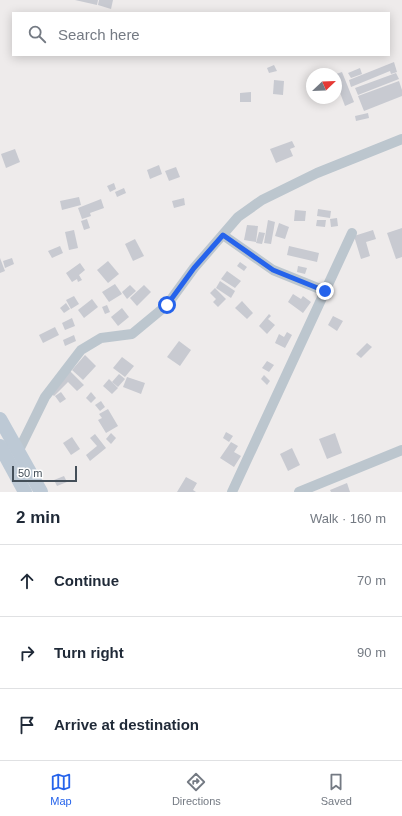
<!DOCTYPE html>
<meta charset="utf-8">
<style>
:root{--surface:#fff;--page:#f2f2f3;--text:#1f2937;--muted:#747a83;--line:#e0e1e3;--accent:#2563eb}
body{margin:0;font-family:Arial,sans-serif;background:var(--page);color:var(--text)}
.compass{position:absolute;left:306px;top:68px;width:36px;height:36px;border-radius:50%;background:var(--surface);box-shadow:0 2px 10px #0003;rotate:67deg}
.scale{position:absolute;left:12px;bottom:10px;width:65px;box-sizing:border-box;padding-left:4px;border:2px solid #444f59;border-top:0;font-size:11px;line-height:14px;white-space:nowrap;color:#444f59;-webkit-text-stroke:3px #fff;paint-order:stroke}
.stop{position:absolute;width:12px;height:12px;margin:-9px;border:3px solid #2563eb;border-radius:50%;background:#fff}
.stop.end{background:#2563eb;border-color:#fff;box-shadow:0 1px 4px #0008}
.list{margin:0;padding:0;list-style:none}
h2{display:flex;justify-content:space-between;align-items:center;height:52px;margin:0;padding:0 16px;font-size:17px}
h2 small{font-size:13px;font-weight:400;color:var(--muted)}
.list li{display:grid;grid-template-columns:26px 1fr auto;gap:12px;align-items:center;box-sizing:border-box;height:72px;padding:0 16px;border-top:1px solid var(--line)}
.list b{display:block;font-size:15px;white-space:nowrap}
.list em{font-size:13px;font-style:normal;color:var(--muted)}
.icon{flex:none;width:22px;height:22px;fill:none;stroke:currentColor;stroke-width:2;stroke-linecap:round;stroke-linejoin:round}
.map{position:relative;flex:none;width:402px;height:492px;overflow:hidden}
.search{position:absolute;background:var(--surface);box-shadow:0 2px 10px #0003;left:12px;right:12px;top:12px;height:44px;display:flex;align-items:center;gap:10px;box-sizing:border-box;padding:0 14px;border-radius:0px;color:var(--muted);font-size:15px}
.sheet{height:268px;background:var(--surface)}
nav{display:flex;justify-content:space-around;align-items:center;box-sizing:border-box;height:56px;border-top:1px solid var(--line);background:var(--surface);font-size:11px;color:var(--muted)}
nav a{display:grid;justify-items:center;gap:2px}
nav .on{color:var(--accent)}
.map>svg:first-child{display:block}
</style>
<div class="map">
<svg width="402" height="492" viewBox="0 0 402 492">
<rect width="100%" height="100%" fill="#eeebeb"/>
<!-- building -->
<g fill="#c8cad1">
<path d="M75,0H98L97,5Z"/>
<path d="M99,0H113L111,9L98,5Z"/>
<path d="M394,62L397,72L391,74L390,71L351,87L349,80Z"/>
<path d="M274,65L277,71L269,73L267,68Z"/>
<path d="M360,68L362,74L351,78L348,73Z"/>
<path d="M342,72L354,102L345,106L336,82V74Z"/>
<path d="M396,73L399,79L358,95L355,88Z"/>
<path d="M274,80L284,81L283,95L273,94Z"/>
<path d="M399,81L402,90V96L364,111L358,96Z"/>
<path d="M251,92V102H240V93Z"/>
<path d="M368,113L369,118L356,121L355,116Z"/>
<path d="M292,141L295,147L290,149L293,156L276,163L270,149Z"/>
<path d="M15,149L20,162L6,168L1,154Z"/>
<path d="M159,165L162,174L150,179L147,170Z"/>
<path d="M176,167L180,177L169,181L165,171Z"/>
<path d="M114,183L116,189L110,192L107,186Z"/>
<path d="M124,188L126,193L117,197L115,192Z"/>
<path d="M79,197L81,205L62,210L60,201Z"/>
<path d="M184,198L185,205L174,208L172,201Z"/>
<path d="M101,199L104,208L90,213L91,216L82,219L78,208Z"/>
<path d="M318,209L331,211L330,218L317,216Z"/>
<path d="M295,210L306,211L305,221H294Z"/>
<path d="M337,218L338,226L331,227L330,219Z"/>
<path d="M87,219L90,228L84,230L81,221Z"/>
<path d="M268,220L275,222L271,244L264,243Z"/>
<path d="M317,220H326L325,227L316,226Z"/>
<path d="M279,223L289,227L285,239L275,236Z"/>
<path d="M247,225L258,226L256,242L244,240Z"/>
<path d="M402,228V257L396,259L387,233Z"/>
<path d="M74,230L78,248L69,250L65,232Z"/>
<path d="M373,230L376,239L366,242L370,256L361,259L354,236Z"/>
<path d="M259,232L265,233L262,244L256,243Z"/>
<path d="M135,239L144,256L133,261L125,244Z"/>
<path d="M60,246L63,253L52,258L48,251Z"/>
<path d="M289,246L319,253L317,262L287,255Z"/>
<path d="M0,258L5,271L0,273Z"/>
<path d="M12,258L14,264L5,268L3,261Z"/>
<path d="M108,261L119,274L108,283L97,270Z"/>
<path d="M240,262L247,267L244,271L237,266Z"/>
<path d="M80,263L85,270L79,275L82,280L78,282L77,279L72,282L66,273Z"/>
<path d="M298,266L307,268L305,274L297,272Z"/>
<path d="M227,271L241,281L235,288L221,279Z"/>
<path d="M220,281L235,291L231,298L216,288Z"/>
<path d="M115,284L122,294L109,302L102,292Z"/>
<path d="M130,285L136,291L127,299L122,292Z"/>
<path d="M144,285L151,292L137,306L130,298Z"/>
<path d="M215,288L226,299L218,307L213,302L216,299L210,293Z"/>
<path d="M293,294L301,299L303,296L311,302L303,313L288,302Z"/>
<path d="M74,296L79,304L71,309L66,300Z"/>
<path d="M92,299L98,307L84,318L78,310Z"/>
<path d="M242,301L253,313L247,319L235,308Z"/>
<path d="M66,303L70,309L64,313L60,308Z"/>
<path d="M107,305L110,312L105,314L102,307Z"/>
<path d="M122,308L129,317L118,326L111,317Z"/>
<path d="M269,314L271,316L268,319L275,325L267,334L259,326Z"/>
<path d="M333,316L343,321L337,331L328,325Z"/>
<path d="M72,318L75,326L65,330L62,323Z"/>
<path d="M55,327L59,335L43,343L39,335Z"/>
<path d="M287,332L292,335L285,348L275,343L279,334L284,337Z"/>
<path d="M74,335L76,341L65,346L63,340Z"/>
<path d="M179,341L191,350L180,366L167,357Z"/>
<path d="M367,343L372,347L361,358L356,354Z"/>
<path d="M85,355L96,366L83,380L72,370Z"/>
<path d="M122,357L134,366L125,377L113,368Z"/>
<path d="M267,361L274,365L269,372L262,368Z"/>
<path d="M70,371L84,385L77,391L68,382L54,396L50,392Z"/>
<path d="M119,374L125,379L118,387L112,382Z"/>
<path d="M264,375L270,381L267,385L261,379Z"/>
<path d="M127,377L145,383L141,394L123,387Z"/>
<path d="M109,379L118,388L112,394L103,386Z"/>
<path d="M61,392L66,399L60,403L55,396Z"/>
<path d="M91,392L96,398L91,403L86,398Z"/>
<path d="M101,401L105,407L100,411L95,405Z"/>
<path d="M108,409L118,426L106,433L98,420L102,418L99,414Z"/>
<path d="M226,432L233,436L229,442L223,438Z"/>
<path d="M111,433L116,438L111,444L106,439Z"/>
<path d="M335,433L342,453L327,459L319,439Z"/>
<path d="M95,434L106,448L90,461L86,455L97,446L90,438Z"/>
<path d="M72,437L80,449L71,455L63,443Z"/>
<path d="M231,442L238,446L234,452L241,456L234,467L220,458Z"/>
<path d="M292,448L300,465L288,471L280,454Z"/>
<path d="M64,476L67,482L57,486L54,480Z"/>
<path d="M186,477L197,483L193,490L196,492H177Z"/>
<path d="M347,483L350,492H331L330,490Z"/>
</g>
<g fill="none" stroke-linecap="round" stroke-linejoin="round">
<!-- street -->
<g stroke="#bcc6ce" stroke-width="10">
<path d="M223,235L273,270L325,291"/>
<path d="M18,452L45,397L81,350L101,338L132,334L167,305L194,268L238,217L262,200L317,173L402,139"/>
<path d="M232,492L352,233"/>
<path d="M299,492L402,450"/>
</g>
<!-- secondary -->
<g stroke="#bdc9d5" stroke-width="14">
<path d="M0,419L41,492"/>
<path d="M0,446L25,492"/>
</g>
</g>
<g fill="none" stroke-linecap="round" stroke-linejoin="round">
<!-- route -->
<path stroke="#2563eb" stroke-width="5" d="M167,305L194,268L223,235L273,270L325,291"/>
</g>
</svg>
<svg class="compass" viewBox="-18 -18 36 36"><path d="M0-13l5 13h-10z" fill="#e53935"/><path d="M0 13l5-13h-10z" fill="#747a83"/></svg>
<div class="scale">50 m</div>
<div class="stop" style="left:167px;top:305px"></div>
<div class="stop end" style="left:325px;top:291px"></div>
<div class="search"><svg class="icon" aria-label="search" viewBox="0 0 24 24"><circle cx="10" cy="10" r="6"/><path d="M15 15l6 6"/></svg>Search here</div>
</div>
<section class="sheet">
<h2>2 min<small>Walk · 160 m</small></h2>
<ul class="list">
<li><svg class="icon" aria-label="ahead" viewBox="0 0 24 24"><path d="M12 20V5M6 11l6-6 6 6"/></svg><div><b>Continue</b></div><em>70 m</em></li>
<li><svg class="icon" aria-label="right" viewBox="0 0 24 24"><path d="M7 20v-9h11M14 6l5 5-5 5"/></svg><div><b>Turn right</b></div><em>90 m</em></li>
<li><svg class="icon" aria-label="arrive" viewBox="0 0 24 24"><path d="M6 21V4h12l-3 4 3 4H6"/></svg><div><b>Arrive at destination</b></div></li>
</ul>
</section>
<nav>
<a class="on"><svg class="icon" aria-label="map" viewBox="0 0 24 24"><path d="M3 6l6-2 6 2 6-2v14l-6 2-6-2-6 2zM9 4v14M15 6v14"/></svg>Map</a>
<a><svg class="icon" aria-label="directions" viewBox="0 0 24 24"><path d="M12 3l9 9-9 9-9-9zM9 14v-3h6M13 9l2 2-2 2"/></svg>Directions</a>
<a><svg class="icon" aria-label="saved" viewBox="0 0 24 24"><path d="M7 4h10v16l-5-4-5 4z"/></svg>Saved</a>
</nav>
